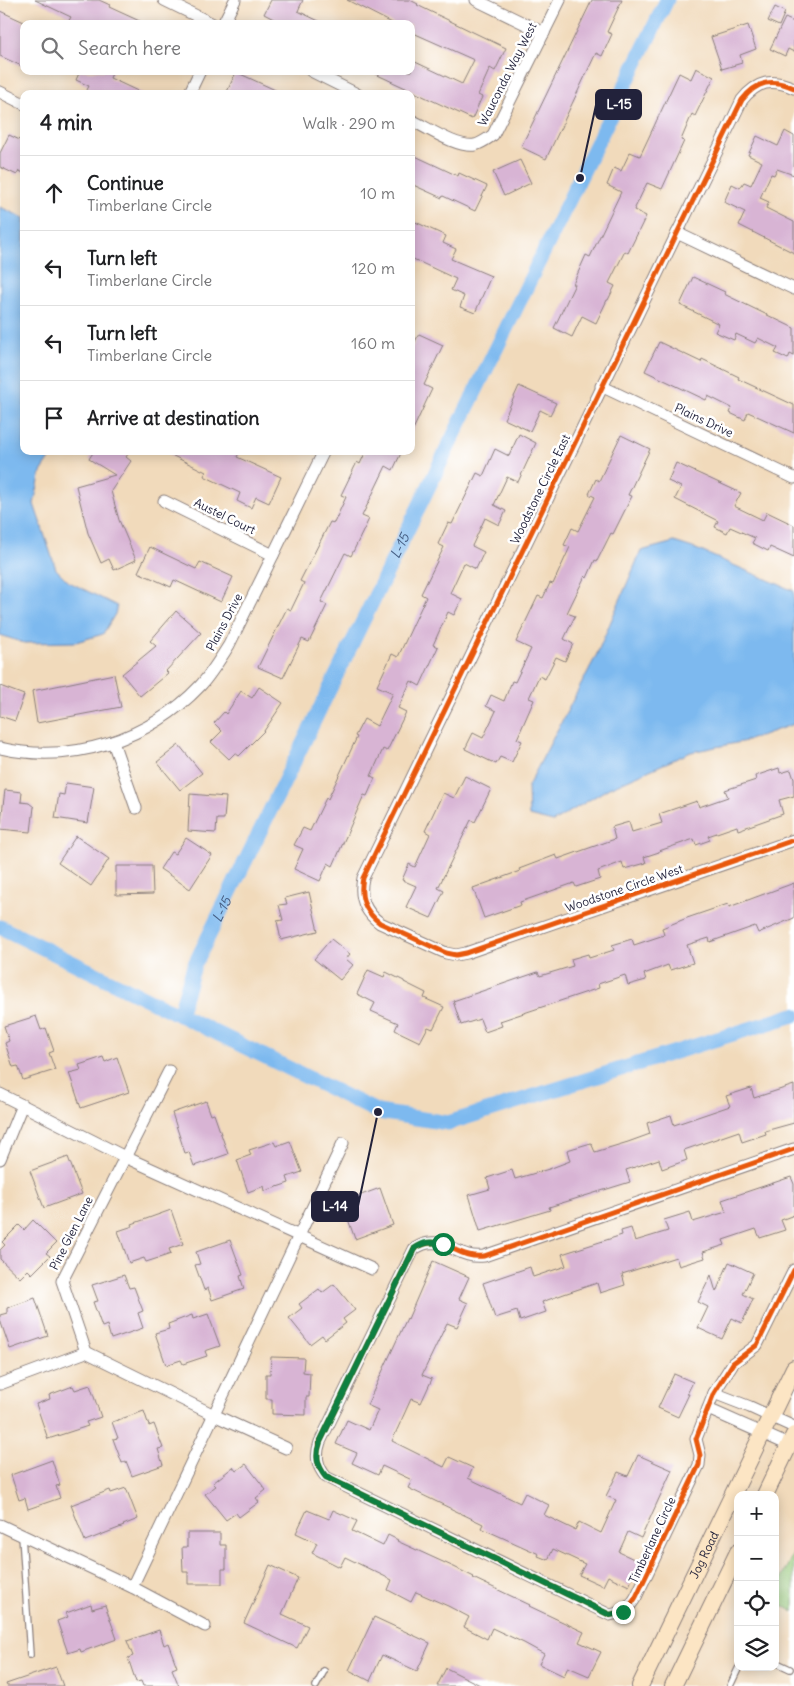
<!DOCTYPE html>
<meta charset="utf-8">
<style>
:root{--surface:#fff;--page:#f6f6f6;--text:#202124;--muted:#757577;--line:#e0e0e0}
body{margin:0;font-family:Delius,sans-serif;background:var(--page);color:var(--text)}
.controls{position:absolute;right:15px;bottom:15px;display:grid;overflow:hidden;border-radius:10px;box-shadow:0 2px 12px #0003}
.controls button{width:45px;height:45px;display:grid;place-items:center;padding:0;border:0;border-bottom:1px solid var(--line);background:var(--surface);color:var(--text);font:25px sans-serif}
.stop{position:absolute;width:15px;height:15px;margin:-11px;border:4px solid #0b8043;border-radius:50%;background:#fff}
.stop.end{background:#0b8043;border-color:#fff;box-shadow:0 1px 5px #0008}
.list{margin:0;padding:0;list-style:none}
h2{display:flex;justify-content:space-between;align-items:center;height:65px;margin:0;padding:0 20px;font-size:21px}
h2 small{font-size:16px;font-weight:400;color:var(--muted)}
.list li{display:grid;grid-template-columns:32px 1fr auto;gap:15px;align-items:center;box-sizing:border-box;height:75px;padding:0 20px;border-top:1px solid var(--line)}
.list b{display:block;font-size:19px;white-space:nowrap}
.list p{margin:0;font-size:16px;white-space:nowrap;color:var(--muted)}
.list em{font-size:16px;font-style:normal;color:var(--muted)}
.icon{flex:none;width:28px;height:28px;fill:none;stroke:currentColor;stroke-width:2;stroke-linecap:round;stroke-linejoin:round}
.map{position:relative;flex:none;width:794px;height:1686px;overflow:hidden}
.search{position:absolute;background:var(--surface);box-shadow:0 2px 12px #0003;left:20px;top:20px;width:395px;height:55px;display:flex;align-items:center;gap:12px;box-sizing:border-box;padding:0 18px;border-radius:10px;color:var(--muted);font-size:19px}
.panel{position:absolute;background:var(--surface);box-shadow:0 2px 12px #0003;left:20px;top:90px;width:395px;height:365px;border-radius:10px}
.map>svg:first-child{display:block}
</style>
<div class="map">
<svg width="794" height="1686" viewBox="0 0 794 1686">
<rect width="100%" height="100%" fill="#fff"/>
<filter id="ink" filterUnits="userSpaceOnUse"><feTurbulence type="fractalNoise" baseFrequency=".02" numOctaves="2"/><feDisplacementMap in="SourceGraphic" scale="10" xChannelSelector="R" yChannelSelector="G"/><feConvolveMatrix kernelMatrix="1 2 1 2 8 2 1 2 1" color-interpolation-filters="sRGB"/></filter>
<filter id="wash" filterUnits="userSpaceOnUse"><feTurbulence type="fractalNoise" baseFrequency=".0096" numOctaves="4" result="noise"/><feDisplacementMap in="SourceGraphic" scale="20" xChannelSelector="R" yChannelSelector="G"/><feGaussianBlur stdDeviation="1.12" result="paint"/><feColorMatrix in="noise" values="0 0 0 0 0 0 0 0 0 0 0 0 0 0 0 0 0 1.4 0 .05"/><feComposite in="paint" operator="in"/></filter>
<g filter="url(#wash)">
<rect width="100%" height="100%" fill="#f1dabb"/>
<!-- green -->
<path fill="#99cb7b" stroke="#5e765b" d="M794,1552V1612L775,1601V1591Z"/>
<!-- water -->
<g fill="#7db9ef" stroke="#506e95">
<path d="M0,207L24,218V451H55L41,472L34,504L56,569L69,582L117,606L115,614L103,634L76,642L24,643L0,635Z"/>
<path d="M674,542L696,549L794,591V724L746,741L691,752L609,788L553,822L529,816L528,786L596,656L641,551Z"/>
</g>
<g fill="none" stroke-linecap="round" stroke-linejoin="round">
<!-- canal -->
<g stroke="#7db9ef" stroke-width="15">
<path d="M0,927L378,1112L448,1123L794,1015"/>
<path id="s1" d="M179,1015L194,966L667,0"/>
</g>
</g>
<g id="blocks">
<!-- building -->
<g fill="#d8b4d4">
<path d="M35,0H99L110,5L109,7L146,24H67L71,17Z"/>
<path d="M271,0H303L298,11L325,24H283L264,14Z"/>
<path d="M347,0H410L418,4L417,5L506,48L495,71L490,68L478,95L482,97L472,119L369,71H411V60L462,84L474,60L411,32V24H394Z"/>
<path d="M592,0H622L607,32L612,34L602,56L596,53L546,159L521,147Z"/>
<path d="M775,7L785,12L779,26L768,21Z"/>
<path d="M0,11L24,22V67L0,56Z"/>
<path d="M785,18L794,22V52L788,49L785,56L770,49Z"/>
<path d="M748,25L756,49L740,55L742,63L722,69L711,37Z"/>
<path d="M696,68L714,77L695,116L692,114L681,140L684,141L662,189L647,183L634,210L646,216L628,253L625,251L609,283L615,286L608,300H607L596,323L582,316L572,337L554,328L575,284H573L586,255L590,257L621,192L607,185L614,168L621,171L630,152L640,156L679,73L691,79Z"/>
<path d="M80,71H113L110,78L144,94H85L89,86L76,80Z"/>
<path d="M236,72L284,94H226Z"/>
<path d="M785,131L794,136V175L777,169L774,175L771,174L760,198L769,202L766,208L794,222V253L739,225L745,212L724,202L732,184L740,188L744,182L751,185L762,162L748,155L757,136L778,146Z"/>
<path d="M9,135L24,142V173L19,171L17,175L0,167V153Z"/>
<path d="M411,154L458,176L459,173L487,186L475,211L443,196L442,198L411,184Z"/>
<path d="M520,160L531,183L504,196L493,172Z"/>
<path d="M411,220L446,236L443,243L456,249L451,259L491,276L475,313L460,307L464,296L451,290L456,279L411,258Z"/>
<path d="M693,277L725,292L724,294L794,328V356L790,354L788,359L775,353L778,348L758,338L755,343L736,334L734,340L715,332L719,324L680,305Z"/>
<path d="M419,334L443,345L424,385L432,389L411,434V349Z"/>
<path d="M659,342L701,362L702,359L739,377L738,379L794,405V433L748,412L745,420L730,413L732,408L708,396L706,400L645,371Z"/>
<path d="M519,386L556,403L550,415L540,410L530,431L504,419Z"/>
<path d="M519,434L536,443L518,482L507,477L494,505L506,511L499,525L485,518L472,546L484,552L476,569L464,563L450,593L462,599L454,615L448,612L433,645L438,647L420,686L411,681L398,708L406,712L387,751L383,749L371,776L375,778L367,796L364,795L333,866L328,863L320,881L294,869L303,849L294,845L303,828L310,831L326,798L328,799L357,737L355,736L364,719L377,726L393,693L377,686L392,654L398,657L426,597L421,594L444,547L438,544L448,523L452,524L477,473L483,476L495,449L509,456Z"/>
<path d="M621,435L650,449L628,495L632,496L613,534L611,533L597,561L595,560L587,578L585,576L567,613L575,616L564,639L573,644L565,661L556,657L545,679L539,676L529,698L534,700L517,739L522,741L512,762L500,757L496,764L465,749L473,733L483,738L496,711L486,706L491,695L504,701L512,681L515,682L531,649L516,642L538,596L543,598L550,583L553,584L570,547L564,545L572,528L578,531L595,497L589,494L596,479L599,481Z"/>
<path d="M94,451H130L126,457L131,461L111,491L119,520L136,560L114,570L109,559L101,563L88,533L76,486L115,475L89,459Z"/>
<path d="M163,451H240L237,457L281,477L269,503L256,497L251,508L237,501L240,493L204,476L206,472Z"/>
<path d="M366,451H402L393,470L386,466L362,516L369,519L351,556L345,553L321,602L327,605L309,642L302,639L283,678L258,667L287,608L291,610L304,583L300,581L330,522L334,523L346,497L341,495L357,462L360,464Z"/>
<path d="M676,463L741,493L734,506L763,520L767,512L794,525V558L770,547L768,551L752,543L755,538L730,527L727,533L715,527L718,521L675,499L681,487L668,481Z"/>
<path d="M150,547L196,569L200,562L233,577L221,602L174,580L171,587L138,572Z"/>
<path d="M176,611L201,633L166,671L168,673L140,696L122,674L156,646L150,641Z"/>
<path d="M114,674L121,707L37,723L32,691Z"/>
<path d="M0,686L24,695L15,721L0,716Z"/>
<path d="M259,687L283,703L264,731L239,756L235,753L229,759L211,742L222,731L214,723L224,712L226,714L241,691L252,698Z"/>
<path d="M179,745L202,773L180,790L157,762Z"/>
<path d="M779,768L780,773L791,770L794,779V796L779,800L783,814L738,830L737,826L708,836L710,840L696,845L694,839L659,851V852L644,857L646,863L624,869L622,862L598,871L600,879L576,887L574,883L520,902L521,905L484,918L473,888L520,871L519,869L556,855L558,859L615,839L612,827L629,822L632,832L662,823L659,814L697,801L699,807L728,797L725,790L756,780L755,776Z"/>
<path d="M465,776L491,789L475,822L471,820L438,888L444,891L431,918L406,907L416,886L402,880L409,864L415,867L430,834L425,831L443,793L454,798Z"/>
<path d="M66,783L94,787L88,823L55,818L59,794L64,795Z"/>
<path d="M5,790L22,792L21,802L29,803L34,807L31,832L0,829Z"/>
<path d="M190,794L226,797L224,819H217L216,833L188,831Z"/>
<path d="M76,836L109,859L91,886L58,863Z"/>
<path d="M186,838L212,855L190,889L160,869L171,852L175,854Z"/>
<path d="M116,866H152L153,894L116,895Z"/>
<path d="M794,883V918L758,933L755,926L710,942L709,938L687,945L693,963L670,970L668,965L644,974L646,980L628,985L625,975L598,984L599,988L500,1021L502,1026L485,1032L480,1019L461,1025L453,1001L538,972L540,976L573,966L571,959L588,954L589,958L614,950L612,945L632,939L634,945L664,935L662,928L687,918L728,904L729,907Z"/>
<path d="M309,892L318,931L281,940L277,921L283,920L279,905L287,904L285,898Z"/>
<path d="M331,939L350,954L346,959L353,965L340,980L314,959Z"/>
<path d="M368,970L384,977L386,972L404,981V982L426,993L424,998L444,1007L433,1029L428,1027L420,1042L395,1030L398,1023L371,1011L375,1003L357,994Z"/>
<path d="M36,1016L41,1030L46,1028L54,1051L49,1053L55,1070L23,1080L18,1066L13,1067L5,1043L9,1041L4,1026Z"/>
<path d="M103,1057L105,1062L117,1057L129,1092L81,1108L69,1073L81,1070L79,1065Z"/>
<path d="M794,1085V1123L765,1131L766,1134L742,1142L739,1131L684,1150L687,1160L662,1169L659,1159L626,1170L630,1182L549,1207L550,1210L480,1231L469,1195L490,1189L487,1178L512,1170L515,1179L549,1169L570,1161L567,1150L591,1143L595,1152L628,1142L650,1134L647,1123L671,1115L674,1125L730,1106L726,1096L751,1088L754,1098Z"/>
<path d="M206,1101L211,1115L214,1114L228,1154L194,1166L189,1152L185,1153L172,1113Z"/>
<path d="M290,1141L302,1172L287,1177L289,1183L265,1191L264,1186L248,1192L237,1160L251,1155L249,1150L274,1142L276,1146Z"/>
<path d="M68,1157L82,1194L44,1208L30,1171Z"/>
<path d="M791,1177L794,1184V1215L781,1220L785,1230L760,1238L756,1229L723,1240L725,1245L703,1252L705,1258L679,1266L676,1257L644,1267L622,1274L625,1285L600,1293L597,1283L564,1294L542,1302L546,1312L520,1321L517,1311L495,1318L483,1283L530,1267L533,1277L566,1266L562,1254L622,1235L621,1231L631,1228L635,1241L668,1231L664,1220L690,1212L693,1222L726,1212L722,1200Z"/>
<path d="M380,1188L393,1225L355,1239L342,1202Z"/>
<path d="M171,1210L183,1244L169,1249L171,1254L146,1262L144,1258L129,1263L118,1231L133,1226L132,1224Z"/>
<path d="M33,1220L56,1243L46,1253L50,1256L32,1274L28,1270L20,1278L0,1259V1250L5,1245L2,1242L19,1225L24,1230Z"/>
<path d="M230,1240L243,1275L240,1276L244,1289L212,1300L208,1288L204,1290L195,1265L200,1264L196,1252Z"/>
<path d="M433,1261L469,1277L459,1299L468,1303L457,1327L447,1323L422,1375L432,1379L421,1403L411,1399L392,1441L444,1467L449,1457L473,1468L468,1478L520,1503L525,1493L549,1505L544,1515L575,1530L579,1522L601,1533L616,1500L606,1496L618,1472L628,1476L638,1455L672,1470L641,1538L628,1532L619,1552L640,1562L629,1586L608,1576L603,1586L579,1575L585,1564L553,1549L548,1560L538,1556L539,1554L481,1528L483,1524L408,1488L412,1480L382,1466L378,1475L352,1463L357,1453L336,1444L347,1420L369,1430L378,1410L367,1405L407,1318L408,1319Z"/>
<path d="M729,1262L753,1273L743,1294L753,1299L742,1323L732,1318L722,1339L698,1328L708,1307L698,1302L711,1275L716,1292Z"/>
<path d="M124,1275L129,1288L134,1287L143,1311L138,1313L143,1328L111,1339L107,1325L102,1327L93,1302L98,1301L92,1285Z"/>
<path d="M334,1284L355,1310L343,1319L346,1323L325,1339L322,1335L310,1344L289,1318L302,1308L299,1304L319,1289L322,1293Z"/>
<path d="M35,1298L48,1336L10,1349L0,1320V1315L7,1313V1308Z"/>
<path d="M208,1314L220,1346L205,1351L207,1356L183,1364L181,1360L166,1365L155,1333L169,1329L168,1324L192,1315L193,1319Z"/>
<path d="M271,1357L304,1358L303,1372L310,1373L309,1397H306V1415L272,1414V1399H266V1374H270Z"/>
<path d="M674,1374L693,1382L687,1394H689L678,1417L658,1408Z"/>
<path d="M90,1385L101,1417L86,1422L88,1426L48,1439L36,1404L50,1399L49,1395L73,1386L75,1390Z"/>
<path d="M144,1411L149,1426L154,1424L163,1448L158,1449L163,1465L132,1476L126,1461L122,1463L113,1439L118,1438L112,1422Z"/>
<path d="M52,1460L60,1485L56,1486L60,1498L28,1509L25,1498L19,1500L11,1475Z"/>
<path d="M246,1464L266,1490L256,1498L259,1502L239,1517L236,1513L226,1520L205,1494L216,1486L213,1483L233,1467L236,1471Z"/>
<path d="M126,1488L138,1519L123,1525L124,1526L85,1541L71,1505L110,1490L111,1493Z"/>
<path d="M307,1510L329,1519L333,1510L357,1521L352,1531L383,1546L388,1535L398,1540L397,1541L454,1567L474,1577L473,1578L530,1605L529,1606L584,1632L579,1642L601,1652L589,1676L568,1667L564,1676L539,1664L544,1654L524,1643L492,1628L487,1639L464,1627L469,1617L448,1606L416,1592L411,1602L388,1590L392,1580L345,1557L340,1567L312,1553L317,1543L296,1533Z"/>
<path d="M187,1533H220V1545H226V1569H222V1584H188V1572H183L182,1547H187Z"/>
<path d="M270,1565L298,1578L282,1614L308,1626L297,1648L244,1623Z"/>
<path d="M91,1604L92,1609L105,1605L117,1639L81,1652L80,1649L68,1653L57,1621L68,1617L66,1613Z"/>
<path d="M374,1617L430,1643L417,1671L382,1655L370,1681L349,1670Z"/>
<path d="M159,1630L164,1645L168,1643L177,1667L172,1669L179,1686H143L141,1681L136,1682L128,1658L133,1656L127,1641Z"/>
<path d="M56,1667L63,1686H7L6,1684Z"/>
<path d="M446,1668L482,1686H437Z"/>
</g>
</g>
</g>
<g filter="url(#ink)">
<use href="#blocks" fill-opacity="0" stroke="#8a7e7b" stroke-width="1"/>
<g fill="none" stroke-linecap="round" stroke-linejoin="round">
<defs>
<g id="service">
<path d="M22,1536L30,1655"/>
<path d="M775,1662L790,1669"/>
<path d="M316,1686L324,1671"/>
<path d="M730,1686L739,1667"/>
</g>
<g id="minor">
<path d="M164,0L213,24"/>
<path d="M476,0L544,33"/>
<path d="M223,24L235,0"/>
<path d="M311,71L357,94"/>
<path d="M794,88C772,78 757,81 742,100L363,878C359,897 364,911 380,923L446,953L456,955L466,953L794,840"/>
<path d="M0,92L24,104"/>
<path d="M189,94L200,71"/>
<path d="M411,120C428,128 457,148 475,145C482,143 487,139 493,135L560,0"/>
<path d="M677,233L794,289"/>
<path d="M601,386L794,478"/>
<path d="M164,501L273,555"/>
<path d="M113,742L136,808"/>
<path d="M0,748C72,765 150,739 200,686C211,674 220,659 229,645L324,451"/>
<path d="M169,1071L62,1281L86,1352L214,1415L286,1448"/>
<path d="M0,1094L125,1157L372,1269"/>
<path d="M794,1149L484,1256C455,1260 442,1230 414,1249L320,1442C315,1456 317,1466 326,1477L610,1615C623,1612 629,1609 636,1597L699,1465L700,1455L696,1439L714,1393L733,1363L757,1345L794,1270"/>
<path d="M0,1159L22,1105"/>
<path d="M0,1384L86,1352"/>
<path d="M714,1393L750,1407L794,1427"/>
<path d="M708,1409L789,1445"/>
<path d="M0,1525L132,1587L205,1626"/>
<path d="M132,1587L343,1143"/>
</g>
<g id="secondary">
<path d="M765,1495L794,1435"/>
<path id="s2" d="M640,1686L794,1368"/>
<path d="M673,1686L738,1552"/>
</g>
</defs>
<!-- service casing -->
<use href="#service" stroke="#8a7e7b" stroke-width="8"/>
<!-- minor casing -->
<use href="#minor" stroke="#8a7e7b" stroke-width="13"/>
<!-- secondary casing -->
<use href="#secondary" stroke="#8a7e7b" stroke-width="18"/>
<!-- service -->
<use href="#service" stroke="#fff" stroke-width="5.5"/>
<!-- minor -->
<use href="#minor" stroke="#fff" stroke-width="11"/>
<!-- secondary -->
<use href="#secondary" stroke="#fce5c4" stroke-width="16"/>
<defs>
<g id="cycleway">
<path d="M794,88C772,78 757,81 742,100L363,878C359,897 364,911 380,923L446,953L456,955L466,953L794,840"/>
<path d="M794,1149L484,1256C455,1260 442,1230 414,1249L320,1442C315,1456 317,1466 326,1477L610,1615C623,1612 629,1609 636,1597L699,1465L700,1455L696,1439L714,1393L733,1363L757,1345L794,1270"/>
</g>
</defs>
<!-- cycleway casing -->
<use href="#cycleway" stroke="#fff" stroke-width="8"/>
<!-- cycleway -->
<use href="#cycleway" stroke="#e8590c" stroke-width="5"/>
</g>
</g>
<g fill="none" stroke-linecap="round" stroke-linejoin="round" filter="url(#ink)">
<!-- route -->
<path stroke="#0b8043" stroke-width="6" d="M443,1244C431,1241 424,1242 414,1249L320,1442C315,1456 317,1466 326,1477L610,1615L623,1612"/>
</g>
<g text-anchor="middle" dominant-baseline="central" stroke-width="5" stroke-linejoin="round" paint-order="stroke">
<!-- street labels -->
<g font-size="12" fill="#22223b" stroke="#fff">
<text transform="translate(507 74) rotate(-63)">Wauconda Way West</text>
<text transform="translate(704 420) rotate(25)">Plains Drive</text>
<text transform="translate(540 489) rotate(-64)">Woodstone Circle East</text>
<text transform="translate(225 516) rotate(26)">Austel Court</text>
<text transform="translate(224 622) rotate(-62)">Plains Drive</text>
<text transform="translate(624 888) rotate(-19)">Woodstone Circle West</text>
<text transform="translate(71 1233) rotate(-63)">Pine Glen Lane</text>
<text transform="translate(652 1540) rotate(-65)">Timberlane Circle</text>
<text stroke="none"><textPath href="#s2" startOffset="146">Jog Road</textPath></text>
</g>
<!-- water labels -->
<g font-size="14" font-style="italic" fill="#465e83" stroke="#fff">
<text stroke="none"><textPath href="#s1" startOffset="519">L-15</textPath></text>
<text stroke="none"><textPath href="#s1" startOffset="114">L-15</textPath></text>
</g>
</g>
<!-- callouts -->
<path fill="none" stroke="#22223b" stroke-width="2" d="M580 178L596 105M378 1112L358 1206"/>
<g fill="#22223b" stroke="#fff" stroke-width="2">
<circle cx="580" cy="178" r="5"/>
<circle cx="378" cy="1112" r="5"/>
</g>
<g fill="#22223b" stroke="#22223b" stroke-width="2">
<rect x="596" y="90" width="45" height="29" rx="5"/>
<rect x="312" y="1192" width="46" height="29" rx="5"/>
</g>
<g font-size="14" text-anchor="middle" font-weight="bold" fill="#fff">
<text x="619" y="109">L-15</text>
<text x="335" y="1211">L-14</text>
</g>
</svg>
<div class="controls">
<button>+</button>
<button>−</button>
<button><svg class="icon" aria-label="locate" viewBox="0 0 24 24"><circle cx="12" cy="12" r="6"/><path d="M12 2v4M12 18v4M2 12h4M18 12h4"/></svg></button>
<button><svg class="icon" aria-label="layers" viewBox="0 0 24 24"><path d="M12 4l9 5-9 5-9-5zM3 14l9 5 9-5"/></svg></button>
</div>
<div class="stop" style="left:443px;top:1244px"></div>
<div class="stop end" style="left:623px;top:1612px"></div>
<div class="search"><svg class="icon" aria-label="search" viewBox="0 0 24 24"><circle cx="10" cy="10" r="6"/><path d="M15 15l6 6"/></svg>Search here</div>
<section class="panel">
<h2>4 min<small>Walk · 290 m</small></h2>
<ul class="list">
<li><svg class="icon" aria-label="ahead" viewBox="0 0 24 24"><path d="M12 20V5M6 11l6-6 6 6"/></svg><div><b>Continue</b><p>Timberlane Circle</p></div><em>10 m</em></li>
<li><svg class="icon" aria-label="left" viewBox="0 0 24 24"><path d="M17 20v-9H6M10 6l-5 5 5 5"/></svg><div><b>Turn left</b><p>Timberlane Circle</p></div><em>120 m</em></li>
<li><svg class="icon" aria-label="left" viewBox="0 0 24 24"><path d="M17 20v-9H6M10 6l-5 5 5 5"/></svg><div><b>Turn left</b><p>Timberlane Circle</p></div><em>160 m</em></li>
<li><svg class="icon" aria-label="arrive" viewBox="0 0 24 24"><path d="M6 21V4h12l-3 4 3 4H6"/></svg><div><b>Arrive at destination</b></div></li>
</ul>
</section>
</div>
